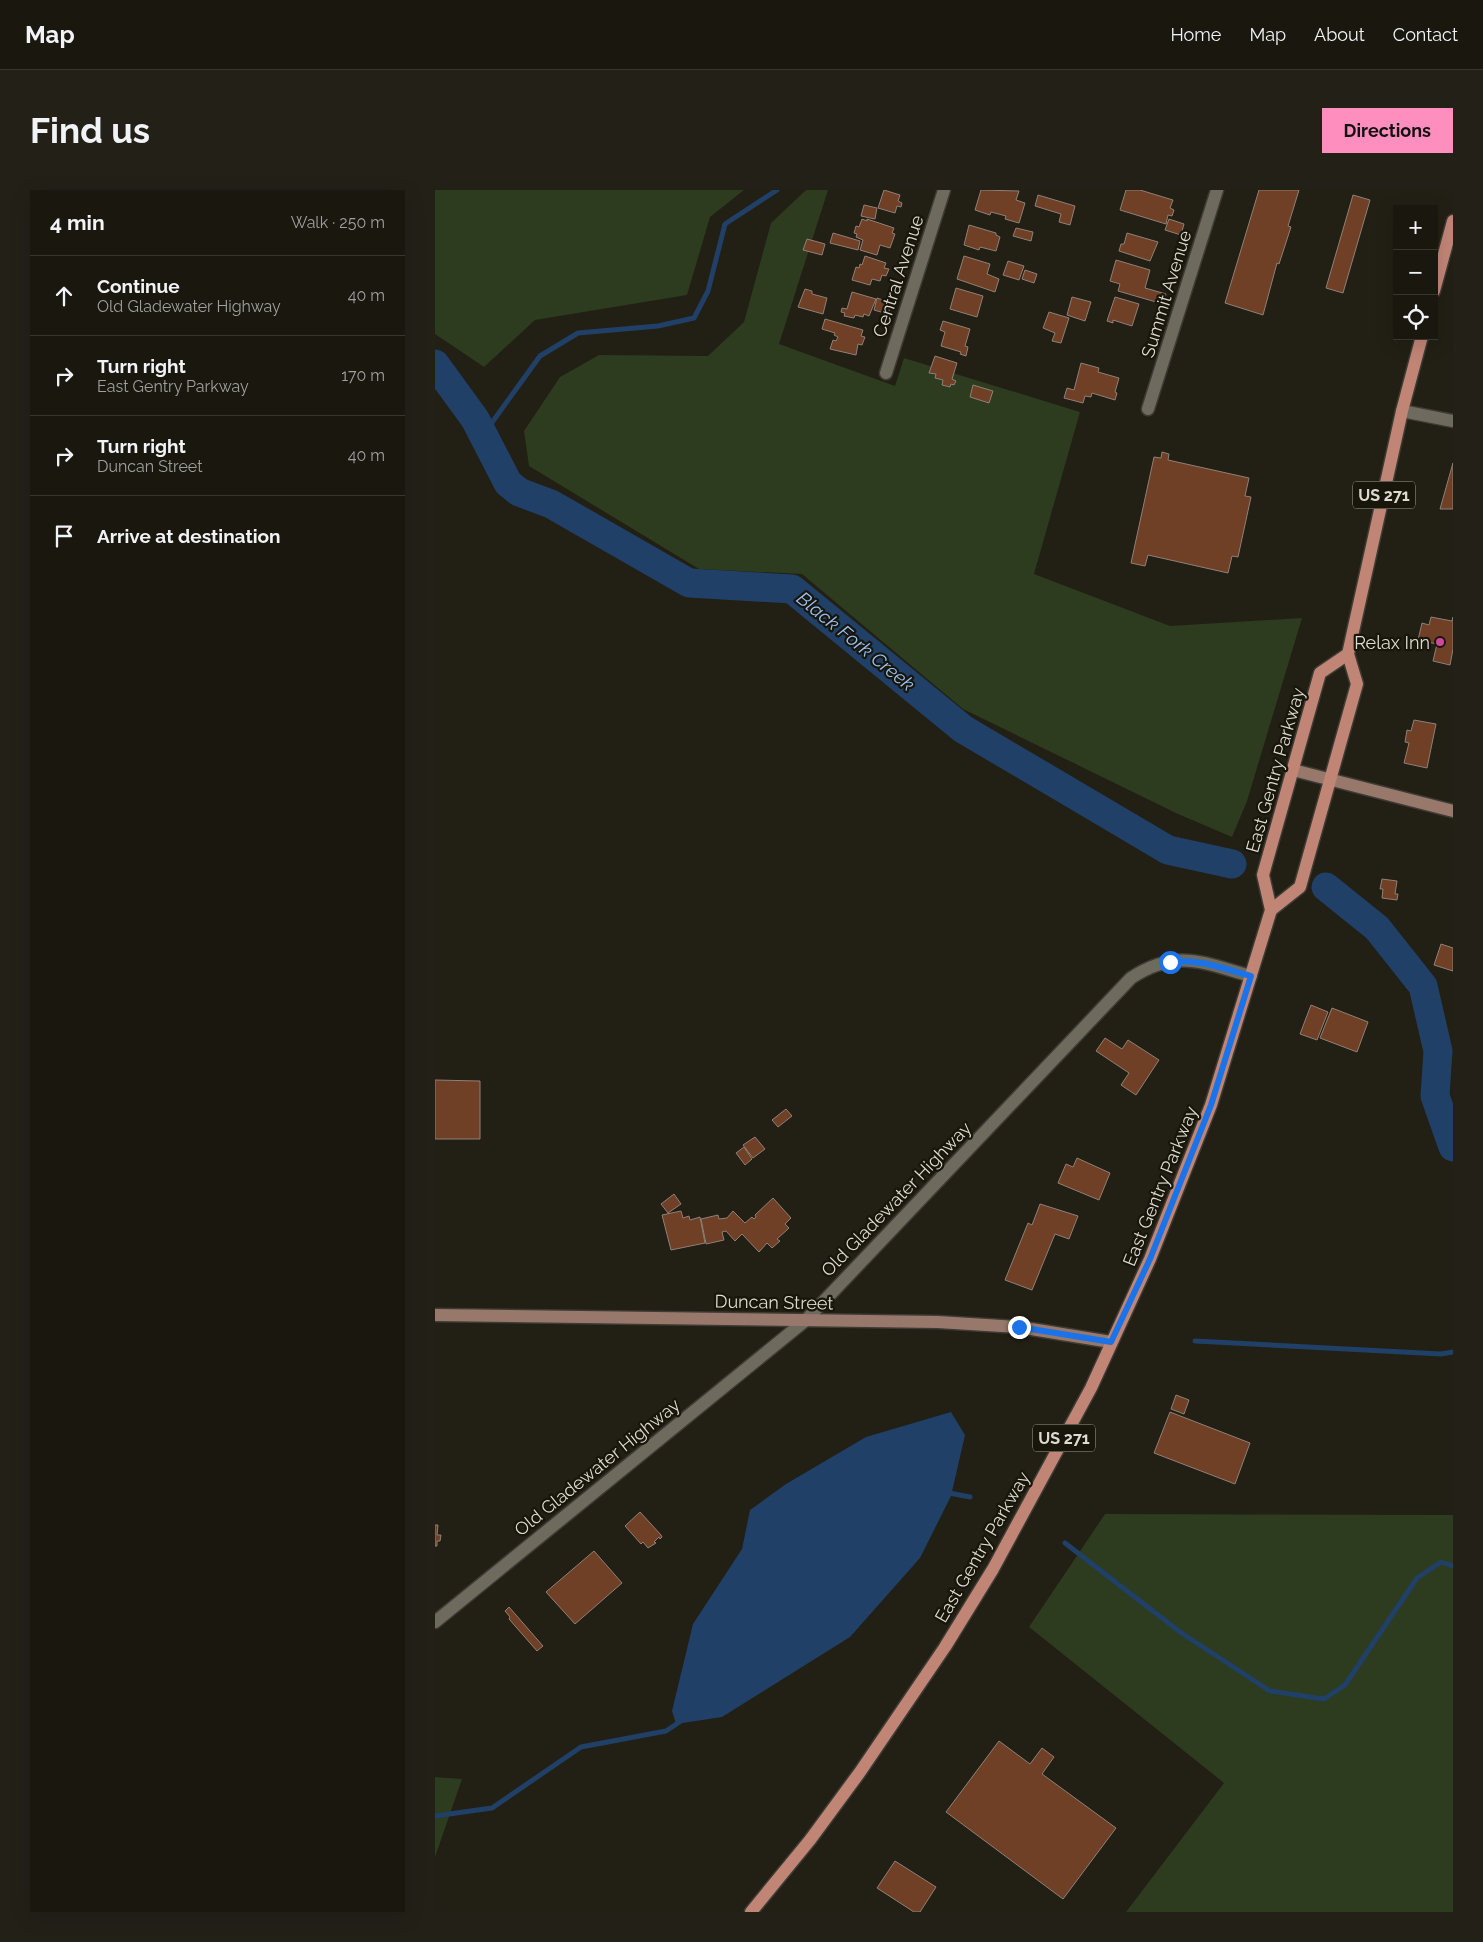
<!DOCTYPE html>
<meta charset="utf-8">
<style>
:root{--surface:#1a170f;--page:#232018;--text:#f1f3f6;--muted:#9f9f9e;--line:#38362f;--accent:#fe8ebd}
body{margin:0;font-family:Raleway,sans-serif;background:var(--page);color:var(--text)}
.controls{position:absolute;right:15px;top:15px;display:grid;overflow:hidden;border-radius:0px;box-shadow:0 5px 20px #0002}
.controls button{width:45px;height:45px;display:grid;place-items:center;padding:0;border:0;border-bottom:1px solid var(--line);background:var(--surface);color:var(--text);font:25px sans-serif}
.stop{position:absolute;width:15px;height:15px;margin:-11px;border:4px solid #1a73e8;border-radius:50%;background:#fff}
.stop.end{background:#1a73e8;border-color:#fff;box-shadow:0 1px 5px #0008}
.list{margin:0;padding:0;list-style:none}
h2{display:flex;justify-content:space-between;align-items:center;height:65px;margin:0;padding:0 20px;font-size:21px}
h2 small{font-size:16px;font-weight:400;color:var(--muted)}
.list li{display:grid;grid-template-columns:32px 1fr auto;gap:15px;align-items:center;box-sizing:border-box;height:80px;padding:0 20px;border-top:1px solid var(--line)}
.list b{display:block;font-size:19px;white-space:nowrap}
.list p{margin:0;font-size:16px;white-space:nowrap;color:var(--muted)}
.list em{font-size:16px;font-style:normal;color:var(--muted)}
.icon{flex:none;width:28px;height:28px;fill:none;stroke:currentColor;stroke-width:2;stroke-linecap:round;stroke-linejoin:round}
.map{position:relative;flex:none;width:1018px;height:1722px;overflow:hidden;border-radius:0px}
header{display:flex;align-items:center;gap:30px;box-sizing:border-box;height:70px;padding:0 25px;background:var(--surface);border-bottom:1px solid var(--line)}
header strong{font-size:24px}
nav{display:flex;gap:28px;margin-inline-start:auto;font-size:18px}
.intro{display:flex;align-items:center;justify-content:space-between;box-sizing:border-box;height:120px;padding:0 30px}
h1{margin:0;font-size:35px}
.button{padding:12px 22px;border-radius:0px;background:var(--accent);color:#111;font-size:18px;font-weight:700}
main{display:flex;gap:30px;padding:0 30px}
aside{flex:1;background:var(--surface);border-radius:0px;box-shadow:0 5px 20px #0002}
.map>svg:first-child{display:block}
</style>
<header>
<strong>Map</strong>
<nav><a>Home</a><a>Map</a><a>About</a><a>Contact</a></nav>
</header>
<div class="intro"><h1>Find us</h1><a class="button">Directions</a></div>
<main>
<aside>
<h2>4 min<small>Walk · 250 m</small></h2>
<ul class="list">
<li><svg class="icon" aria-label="ahead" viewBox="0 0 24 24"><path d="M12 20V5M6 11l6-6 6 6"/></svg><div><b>Continue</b><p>Old Gladewater Highway</p></div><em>40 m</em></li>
<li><svg class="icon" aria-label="right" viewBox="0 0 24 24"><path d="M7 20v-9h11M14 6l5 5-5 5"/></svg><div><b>Turn right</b><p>East Gentry Parkway</p></div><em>170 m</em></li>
<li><svg class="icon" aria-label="right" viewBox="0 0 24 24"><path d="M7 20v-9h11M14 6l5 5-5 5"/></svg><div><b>Turn right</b><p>Duncan Street</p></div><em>40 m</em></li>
<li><svg class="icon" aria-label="arrive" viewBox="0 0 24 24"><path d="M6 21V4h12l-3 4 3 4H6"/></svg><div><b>Arrive at destination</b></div></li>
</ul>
</aside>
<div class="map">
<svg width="1018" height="1722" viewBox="0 0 1018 1722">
<rect width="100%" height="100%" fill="#221f14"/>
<!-- green -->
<g fill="#2d3b1f">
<path d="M0,0H309L275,27L252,105L100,130L49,177L0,144Z"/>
<path d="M371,0H393L344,154L460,196L469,168L645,222L599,384L735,436L867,428L812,611L797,647L743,624L528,519L367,384L264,379L94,276L89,241L125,187L164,165L273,166L309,132L336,33Z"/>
<path d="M670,1324L1018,1325V1722H691L789,1593L594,1437Z"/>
<path d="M0,1587L27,1589L0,1667Z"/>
</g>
<!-- water -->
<path fill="#204067" d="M516,1222L530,1245L516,1306L485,1368L415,1447L287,1527L241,1534L237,1521L258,1434L307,1359L315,1320L351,1294L431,1247Z"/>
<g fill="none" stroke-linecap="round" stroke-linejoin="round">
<!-- stream -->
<g stroke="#204067" stroke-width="5">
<path d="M48,245L105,166L143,143L223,136L259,128L273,101L290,34L342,0"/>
<path d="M760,1151L1006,1164L1018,1162"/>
<path d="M509,1302L535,1307"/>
<path d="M630,1353L745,1442L835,1501L889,1509L910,1495L982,1388L1006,1372L1018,1376"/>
<path d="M0,1626L57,1618L146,1557L231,1541L246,1531"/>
</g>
<!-- river -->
<g stroke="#204067" stroke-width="29">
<path d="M0,174L40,229L73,293L84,302L116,314L254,393L357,399L528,539L733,660L797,674"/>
<path d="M891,697L942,738L988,796L1003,861L1000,906L1018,957"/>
</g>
</g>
<!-- building -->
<g fill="#6f4025" stroke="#8f8079">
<path d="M449,0L465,5L463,11L467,13L466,17L462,16L460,23L443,18Z"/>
<path d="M546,0L584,1L581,10L590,13L584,33L570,29L571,26L556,22L555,25L540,20Z"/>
<path d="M691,0H705L738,10L735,18L739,20L737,26L733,25L731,34L685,20Z"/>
<path d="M824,0H864L853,36L856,37L844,74L842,73L828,125L790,113Z"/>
<path d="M603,5L640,16L635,35L624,32L626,24L600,16Z"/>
<path d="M918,5L935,10L908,103L891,98Z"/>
<path d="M429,15L442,18L440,29L426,26Z"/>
<path d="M427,29L432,31V29L459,38L457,43L460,44L455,58L445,55L442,65L425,60L428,50L421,47L422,44L419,43L421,36L424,37Z"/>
<path d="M734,29L749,34L746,45L730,40Z"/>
<path d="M534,35L561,43V45L565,47L561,61L545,57L544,60L529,55Z"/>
<path d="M581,38L598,42L596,51L578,46Z"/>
<path d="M398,43L425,51L423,60L395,53Z"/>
<path d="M692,43L723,52L715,71L684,61L686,54H689Z"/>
<path d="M372,49L390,54L387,65L368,60Z"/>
<path d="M430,66L451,73L449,78L454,79L451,86L447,85L445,91L437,89L435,95L417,90L421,77L424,78L425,74L427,75Z"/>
<path d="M529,66L555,74L552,84L564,89L560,102L522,89Z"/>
<path d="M681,70L715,80L710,98L731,104L728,114L683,101L685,94L675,91Z"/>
<path d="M573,71L589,76L584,90L568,85Z"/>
<path d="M590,80L602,84L599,93L587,89Z"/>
<path d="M521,98L548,106L542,127L515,119Z"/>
<path d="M370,99L377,101V104L392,108L388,124L363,117Z"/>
<path d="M417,102L441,109L434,126L429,124L428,127L420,125L419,128L409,126L410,123L406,122L407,118L412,119Z"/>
<path d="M637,107L656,112L650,131L632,125Z"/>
<path d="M680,107L704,114L697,136L678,130V133L672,131Z"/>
<path d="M442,108L457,113L453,124L439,120Z"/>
<path d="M614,122L634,128L626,153L617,151L620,143L608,138Z"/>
<path d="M390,129L428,140L426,146L430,147L427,155L423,154L421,165L395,159L398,150L401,151L403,147L399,145L400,143L387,139Z"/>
<path d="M508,131L535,139L530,156L533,157L531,166L525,164L526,162L506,156L510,142L505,140Z"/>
<path d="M500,166L522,173L517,189L521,191L519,195L516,194L515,197L507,195L508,190L500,188L501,184L494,183Z"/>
<path d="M646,173L664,178L663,182L684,188L680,202L682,203L680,210L657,203L656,207L650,206L648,213L629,208L632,198L639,200Z"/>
<path d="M538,195L558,201L554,213L535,207Z"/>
<path d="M727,262L734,264L733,270L814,288L810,306L816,307L803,367L797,366L793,383L713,365L710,376L696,373L719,267L726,268Z"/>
<path d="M1018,273V319H1005Z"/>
<path d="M996,427L1017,431L1018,427V459L1015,475L998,471L1002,454L983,450L987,433L994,435Z"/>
<path d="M979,530L1001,534L992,578L969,573L974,553L970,552L972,540L976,541Z"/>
<path d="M947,689L962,691L960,704H963L962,710L947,708L948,699H945Z"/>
<path d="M1006,754L1018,758V781L999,775Z"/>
<path d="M876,815L893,822L882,850L865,844Z"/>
<path d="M897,818L933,832L922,862L885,848Z"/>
<path d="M670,848L687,859L693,850L724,870L701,905L686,895L694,883L661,861Z"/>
<path d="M0,890L45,891V949H0Z"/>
<path d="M351,919L357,926L343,937L337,930Z"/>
<path d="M320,947L330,959L318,968L308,955Z"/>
<path d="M309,957L317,969L310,975L301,963Z"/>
<path d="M642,968L675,983L664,1010L623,993L631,974L638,977Z"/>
<path d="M239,1004L246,1014L233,1023L226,1014Z"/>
<path d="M338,1008L356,1028L350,1034L354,1038L342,1049L345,1051L337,1058L332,1053L324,1062L307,1044L300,1051L291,1041L287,1042L289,1050L271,1054L266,1029L283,1025L284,1029L292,1028L298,1021L310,1033L317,1027L319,1029L321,1027L320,1025Z"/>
<path d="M605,1014L643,1026L634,1049L620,1044L597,1100L570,1090L593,1033L597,1035Z"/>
<path d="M246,1021L248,1028L254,1026L255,1030L265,1027L270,1053L236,1060L227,1025Z"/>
<path d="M741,1205L754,1210L749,1224L736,1219Z"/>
<path d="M735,1222L815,1253L800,1294L719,1263Z"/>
<path d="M205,1322L226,1345L227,1347L225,1349L224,1347L219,1352L221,1353L213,1358L208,1352L206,1354L190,1336Z"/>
<path d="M0,1335H3L2,1345H6L5,1351H2V1356H0Z"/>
<path d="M159,1361L187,1393L140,1434L111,1402Z"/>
<path d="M74,1417L108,1456L102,1461L74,1429L75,1427L70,1421Z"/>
<path d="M564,1551L595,1574L607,1558L619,1567L607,1584L681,1638L628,1709L511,1622Z"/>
<path d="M460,1671L501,1697L485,1722H479L442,1698Z"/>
</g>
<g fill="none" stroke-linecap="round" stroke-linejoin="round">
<defs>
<g id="street">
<path d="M451,183L509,0"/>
<path d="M713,219L782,0"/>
<path d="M967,221L1018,231"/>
<path d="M0,1432L371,1130L696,788C742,758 768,773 816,786"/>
</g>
<g id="secondary">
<path d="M858,580L1018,621"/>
<path d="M0,1125L503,1132L584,1137L676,1152"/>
</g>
<g id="primary">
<path d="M999,101L1018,31"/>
<path d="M836,720L865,697L922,494L913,464L967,221L987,146"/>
<path d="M316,1722L375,1650L425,1582L510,1457L558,1379L656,1198L715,1069L776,915L836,720L828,685L885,483L913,464"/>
</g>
</defs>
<!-- street casing -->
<use href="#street" stroke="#3d3b34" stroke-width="15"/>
<!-- secondary casing -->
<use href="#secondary" stroke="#3d3b34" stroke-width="15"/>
<!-- primary casing -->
<use href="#primary" stroke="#3d3b34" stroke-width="15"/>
<!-- street -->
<use href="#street" stroke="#6e6b5e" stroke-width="12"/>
<!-- secondary -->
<use href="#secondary" stroke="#98786a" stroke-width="12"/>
<!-- primary -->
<use href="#primary" stroke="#c18576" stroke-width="12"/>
</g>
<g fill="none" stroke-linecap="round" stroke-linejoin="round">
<!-- route -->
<path stroke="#1a73e8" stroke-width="6" d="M584,1137L676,1152L715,1069L776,915L816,786C790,779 763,768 735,772"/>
</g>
<!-- markers -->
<circle fill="#d1479c" stroke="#18160b" stroke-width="2" cx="1005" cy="452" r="5"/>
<g text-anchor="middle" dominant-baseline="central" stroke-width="4.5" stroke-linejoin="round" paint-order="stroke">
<!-- shield labels -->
<g fill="#18160b" stroke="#a1a097" stroke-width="1">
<rect x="918" y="291.5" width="62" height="27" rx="4"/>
<rect x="598" y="1234.5" width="62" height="27" rx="4"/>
</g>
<g font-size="16" font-weight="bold" fill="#dcdbd3">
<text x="949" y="305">US 271</text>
<text x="629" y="1248">US 271</text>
</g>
<!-- street labels -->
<g font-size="18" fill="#dcdbd3" stroke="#18160b">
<text transform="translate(463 86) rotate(-72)">Central Avenue</text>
<text transform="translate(731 104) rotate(-73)">Summit Avenue</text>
<text transform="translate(840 580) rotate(-74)">East Gentry Parkway</text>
<text transform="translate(725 996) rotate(-68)">East Gentry Parkway</text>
<text transform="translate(461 1009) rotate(-46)">Old Gladewater Highway</text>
<text transform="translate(339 1112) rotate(1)">Duncan Street</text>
<text transform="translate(162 1277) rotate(-39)">Old Gladewater Highway</text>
<text transform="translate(547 1357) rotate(-60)">East Gentry Parkway</text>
</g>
<!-- poi labels -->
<g font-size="18" fill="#dcdbd3" stroke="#18160b" text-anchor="end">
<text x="995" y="452">Relax Inn</text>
</g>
<!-- water labels -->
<g font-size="19" font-style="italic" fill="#99c2f6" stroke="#18160b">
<text transform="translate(421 451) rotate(39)">Black Fork Creek</text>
</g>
</g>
</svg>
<div class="controls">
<button>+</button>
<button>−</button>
<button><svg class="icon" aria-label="locate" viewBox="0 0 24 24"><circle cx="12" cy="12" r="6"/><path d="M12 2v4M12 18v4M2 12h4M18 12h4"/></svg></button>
</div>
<div class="stop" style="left:735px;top:772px"></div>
<div class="stop end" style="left:584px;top:1137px"></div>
</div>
</main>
